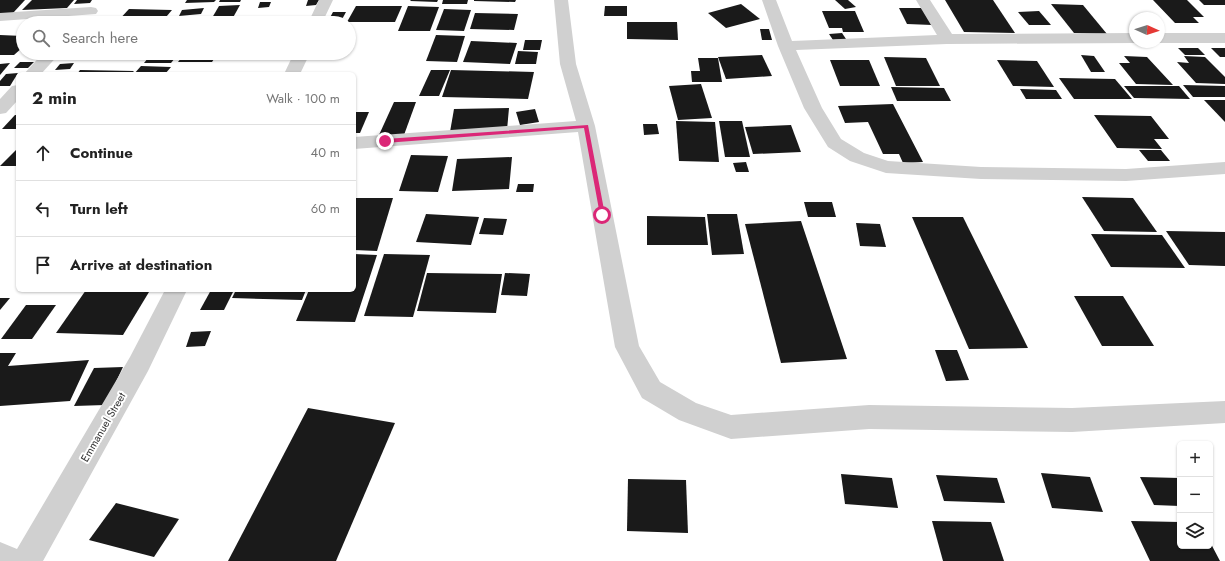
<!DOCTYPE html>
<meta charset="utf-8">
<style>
:root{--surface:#fff;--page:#f2f2f2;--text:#222;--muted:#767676;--line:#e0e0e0}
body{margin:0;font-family:Jost,sans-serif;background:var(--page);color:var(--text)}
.controls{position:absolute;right:12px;bottom:12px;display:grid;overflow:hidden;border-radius:6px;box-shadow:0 1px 3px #0004}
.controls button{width:36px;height:36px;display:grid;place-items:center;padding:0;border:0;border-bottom:1px solid var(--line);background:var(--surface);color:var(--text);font:20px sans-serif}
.compass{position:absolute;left:1129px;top:12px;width:36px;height:36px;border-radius:50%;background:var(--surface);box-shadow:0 1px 3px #0004;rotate:93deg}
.stop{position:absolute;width:12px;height:12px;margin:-9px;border:3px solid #db2777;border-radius:50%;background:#fff}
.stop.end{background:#db2777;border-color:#fff;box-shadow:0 1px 4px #0008}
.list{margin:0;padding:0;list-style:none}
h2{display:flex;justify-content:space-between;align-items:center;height:52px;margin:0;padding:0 16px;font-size:17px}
h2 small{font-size:13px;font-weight:400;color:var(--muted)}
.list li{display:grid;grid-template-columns:26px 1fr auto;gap:12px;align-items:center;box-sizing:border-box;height:56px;padding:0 16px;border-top:1px solid var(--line)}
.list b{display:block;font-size:15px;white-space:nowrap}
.list em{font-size:13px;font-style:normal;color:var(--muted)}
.icon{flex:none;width:22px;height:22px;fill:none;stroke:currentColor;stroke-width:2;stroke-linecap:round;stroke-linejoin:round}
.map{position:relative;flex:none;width:1225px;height:561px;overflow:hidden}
.search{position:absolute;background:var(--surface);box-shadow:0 1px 3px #0004;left:16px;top:16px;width:340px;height:44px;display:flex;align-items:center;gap:10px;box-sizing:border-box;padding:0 14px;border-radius:22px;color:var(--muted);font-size:15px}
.panel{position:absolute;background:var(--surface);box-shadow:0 1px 3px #0004;left:16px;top:72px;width:340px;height:220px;border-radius:6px}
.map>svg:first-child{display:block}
</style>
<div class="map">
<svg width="1225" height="561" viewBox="0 0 1225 561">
<rect width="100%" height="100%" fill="#fff"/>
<!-- building -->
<g fill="#1a1a1a">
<path d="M0,0H25L13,13L0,14Z"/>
<path d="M32,0H74L67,8L22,10Z"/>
<path d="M77,0H92L90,3L74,4Z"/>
<path d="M187,0H216L214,2L185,3Z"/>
<path d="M220,0H241L240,2H219Z"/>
<path d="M308,0H319L316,5L306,6Z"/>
<path d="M411,0H438L437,2L410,1Z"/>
<path d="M443,0H468L467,4H442Z"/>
<path d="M474,0H516L515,2L474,1Z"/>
<path d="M835,0H848L856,7L845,9Z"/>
<path d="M945,0H993L1015,33L964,32Z"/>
<path d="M1153,0H1187L1204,17H1193L1199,23H1175Z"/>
<path d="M1199,0H1225V5H1204Z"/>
<path d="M260,2H271L269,7L258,8Z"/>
<path d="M741,4L760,19L726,28L708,13Z"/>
<path d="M1051,4L1083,5L1107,34L1074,33Z"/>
<path d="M240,5L230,23H209L219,6Z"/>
<path d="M356,6H402L395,22H347Z"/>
<path d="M408,6L439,7L430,31H398Z"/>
<path d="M605,6H627V16H604Z"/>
<path d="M204,8L201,14L179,16L182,10Z"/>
<path d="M899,8H923L932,25L907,24Z"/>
<path d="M129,9L172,10L161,23H116Z"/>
<path d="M444,9L471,10L464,31L436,30Z"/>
<path d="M822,11H855L864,32H843L842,28H829Z"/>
<path d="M1039,11L1051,25H1029L1018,12Z"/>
<path d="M333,12H346L340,23H327Z"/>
<path d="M475,13L518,14L514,30L470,29Z"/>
<path d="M627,22H677L678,40L627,39Z"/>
<path d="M760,29H769L772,40H762Z"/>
<path d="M842,33L846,39L833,40L829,34Z"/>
<path d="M0,35L23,36V47L14,55H0Z"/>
<path d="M436,35L465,36L457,62L426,61Z"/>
<path d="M525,40H542L540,50H523Z"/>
<path d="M471,41L517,43L510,64L463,62Z"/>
<path d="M1178,48H1198L1205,55H1185Z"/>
<path d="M1211,48H1225V57H1220Z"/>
<path d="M518,51L538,52L536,64H515Z"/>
<path d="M91,53H141L138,56L88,55Z"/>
<path d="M152,53H179L171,63H144Z"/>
<path d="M185,53H218L212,62H178Z"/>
<path d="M222,53H276L272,59L217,60Z"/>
<path d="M762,55L772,76L726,79L718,57Z"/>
<path d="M1081,55L1094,56L1105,72H1091Z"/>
<path d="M1124,56L1147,57L1173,85L1136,84L1119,63H1130Z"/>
<path d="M1184,56L1205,57L1225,77V84L1196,83L1177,62L1189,63Z"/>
<path d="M884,57L926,58L940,86H896Z"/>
<path d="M698,58H718L722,82H692L691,71H700Z"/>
<path d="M830,60H869L880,86H840Z"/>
<path d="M997,60L1037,61L1054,87L1013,86Z"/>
<path d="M20,62H34L28,68H14Z"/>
<path d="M10,63L0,75V64Z"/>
<path d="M74,63L70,69L55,70L60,64Z"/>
<path d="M141,66L171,67L165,74H134Z"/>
<path d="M80,70L134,71L131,74H77Z"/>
<path d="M431,70H450L439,96H419Z"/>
<path d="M451,70L534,72L528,99L442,97Z"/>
<path d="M18,73L10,86H0V81L6,74Z"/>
<path d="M1059,78L1115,79L1132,99H1074Z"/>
<path d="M701,84L712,118L678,120L669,86Z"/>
<path d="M1183,85L1225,86V97H1193Z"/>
<path d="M1124,86H1179L1190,99L1134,98Z"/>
<path d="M891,87L944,88L951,101H897Z"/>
<path d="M1020,89L1056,90L1062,99H1026Z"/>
<path d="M1204,100H1225V122Z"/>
<path d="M394,102H416L404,135H379Z"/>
<path d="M893,104L923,162L903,163L899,154H883L868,122L845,123L838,106Z"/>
<path d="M509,108L507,130L450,132L454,109Z"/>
<path d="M535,109L539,122L520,125L516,112Z"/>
<path d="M354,112H369L360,133H354Z"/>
<path d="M15,115H18V129H2Z"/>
<path d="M1094,115L1151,116L1169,139H1154L1162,149L1117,148Z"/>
<path d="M676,121L715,122L719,162L679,161Z"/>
<path d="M719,121H742L750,157H725Z"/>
<path d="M643,124H657L659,134L644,135Z"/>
<path d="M791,125L801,152L753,154L745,127Z"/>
<path d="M18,148V166H0Z"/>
<path d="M1139,150H1161L1170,161H1148Z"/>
<path d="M411,155L448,156L438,192L399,191Z"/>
<path d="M512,157L509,189L452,191L457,159Z"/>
<path d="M746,162L749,172H736L733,163Z"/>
<path d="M518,184H534L533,192H516Z"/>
<path d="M1082,197L1133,198L1157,232L1104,231Z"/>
<path d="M354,198H393L377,251L354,250Z"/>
<path d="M804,202H832L836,217H808Z"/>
<path d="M426,214L479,217L471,245L416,242Z"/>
<path d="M707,214H737L744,254L712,255Z"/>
<path d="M647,216L705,217L708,245H647Z"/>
<path d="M912,217H963L1028,348L969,349Z"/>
<path d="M484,218L507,219L503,235L479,234Z"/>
<path d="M801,221L847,359L781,363L745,224Z"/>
<path d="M856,223L880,224L886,247L860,246Z"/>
<path d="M1166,231L1225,232V266L1189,265Z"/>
<path d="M1091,234L1162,235L1185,268L1111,267Z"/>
<path d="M354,254L377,255L355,322L296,321L309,290H354Z"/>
<path d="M384,254L430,255L413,317L364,316Z"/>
<path d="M427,273L502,274L496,313L417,311Z"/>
<path d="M505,273L530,274L527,296L501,295Z"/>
<path d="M86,290L149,292L123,335L56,333Z"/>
<path d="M211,290H234L224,310H200Z"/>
<path d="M236,290H306L302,300L232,298Z"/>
<path d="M1074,296H1123L1154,346H1102Z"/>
<path d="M0,298H10L0,310Z"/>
<path d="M26,305H56L32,339H1Z"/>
<path d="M211,331L205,346L186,347L191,332Z"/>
<path d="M935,350H957L969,380L946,381Z"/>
<path d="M0,353H16L8,366L89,360L70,401L0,406Z"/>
<path d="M123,367L105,405L74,406L94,368Z"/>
<path d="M308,408L395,423L336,561H228Z"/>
<path d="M1041,473L1090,477L1103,512L1052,508Z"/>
<path d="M841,474L892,478L898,508L845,504Z"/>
<path d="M936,475L997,478L1005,503L944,501Z"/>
<path d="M1140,477L1180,478V506L1154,505Z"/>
<path d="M628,479L686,480L688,533L627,531Z"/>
<path d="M116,503L179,519L154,557L89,540Z"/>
<path d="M932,521L991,522L1004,561H943Z"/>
<path d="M1131,521L1180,522V546H1210V542L1220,561H1150Z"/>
</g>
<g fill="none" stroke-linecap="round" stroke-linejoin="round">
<!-- minor -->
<g fill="#d0d0d0" fill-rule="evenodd">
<path d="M319,0H333L322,23H308Z"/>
<path d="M554,0H568L576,64L595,126L639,346L660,382L696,403L731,415L869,405L1072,408L1225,401V423L1072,432L869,429L731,439L679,420L642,398L615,347L578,132L354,149V137L576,121L560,64Z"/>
<path d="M762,0H776L792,41L937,35L916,0H930L952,34L1135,33V42H1137L1135,43L947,44L796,50L822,108L841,139L864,153L888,161L981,167L1126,169L1225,162V174L1126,181L981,179L886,173L850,161L828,147L804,108L778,46Z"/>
<path d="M91,7L96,8L98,11L96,14L0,21V13Z"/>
<path d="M1159,33H1225V43H1159L1157,42H1159Z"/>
<path d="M43,53H60L41,74H24Z"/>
<path d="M294,53H310L300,74H284Z"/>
<path d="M18,85V100L6,113L0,114V99L12,86Z"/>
<path d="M165,290H187L148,371L43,561H0V542L17,549L130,357Z"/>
</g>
</g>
<!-- route -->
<path fill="#db2777" d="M588,125L605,215L602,217L600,215L584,128L385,143L382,141L385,139Z"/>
<g text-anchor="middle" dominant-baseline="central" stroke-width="4" stroke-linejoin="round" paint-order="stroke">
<!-- street labels -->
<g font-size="11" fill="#333" stroke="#fff">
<text transform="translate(103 427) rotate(-60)">Emmanuel Street</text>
</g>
</g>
</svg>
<div class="controls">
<button>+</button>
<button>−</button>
<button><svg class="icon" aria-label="layers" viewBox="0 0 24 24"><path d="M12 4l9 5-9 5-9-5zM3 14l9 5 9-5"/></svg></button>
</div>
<svg class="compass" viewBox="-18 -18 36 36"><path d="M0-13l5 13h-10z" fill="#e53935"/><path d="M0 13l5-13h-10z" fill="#767676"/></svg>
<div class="stop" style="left:602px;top:215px"></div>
<div class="stop end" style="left:385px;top:141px"></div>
<div class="search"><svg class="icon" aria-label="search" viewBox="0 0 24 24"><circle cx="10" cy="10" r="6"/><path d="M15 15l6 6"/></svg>Search here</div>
<section class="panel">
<h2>2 min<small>Walk · 100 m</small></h2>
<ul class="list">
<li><svg class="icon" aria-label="ahead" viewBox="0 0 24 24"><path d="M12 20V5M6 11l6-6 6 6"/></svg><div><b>Continue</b></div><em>40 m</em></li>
<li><svg class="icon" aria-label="left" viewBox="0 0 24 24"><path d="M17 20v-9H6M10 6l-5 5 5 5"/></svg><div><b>Turn left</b></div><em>60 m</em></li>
<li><svg class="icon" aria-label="arrive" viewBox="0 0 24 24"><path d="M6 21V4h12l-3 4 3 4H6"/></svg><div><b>Arrive at destination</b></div></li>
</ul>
</section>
</div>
